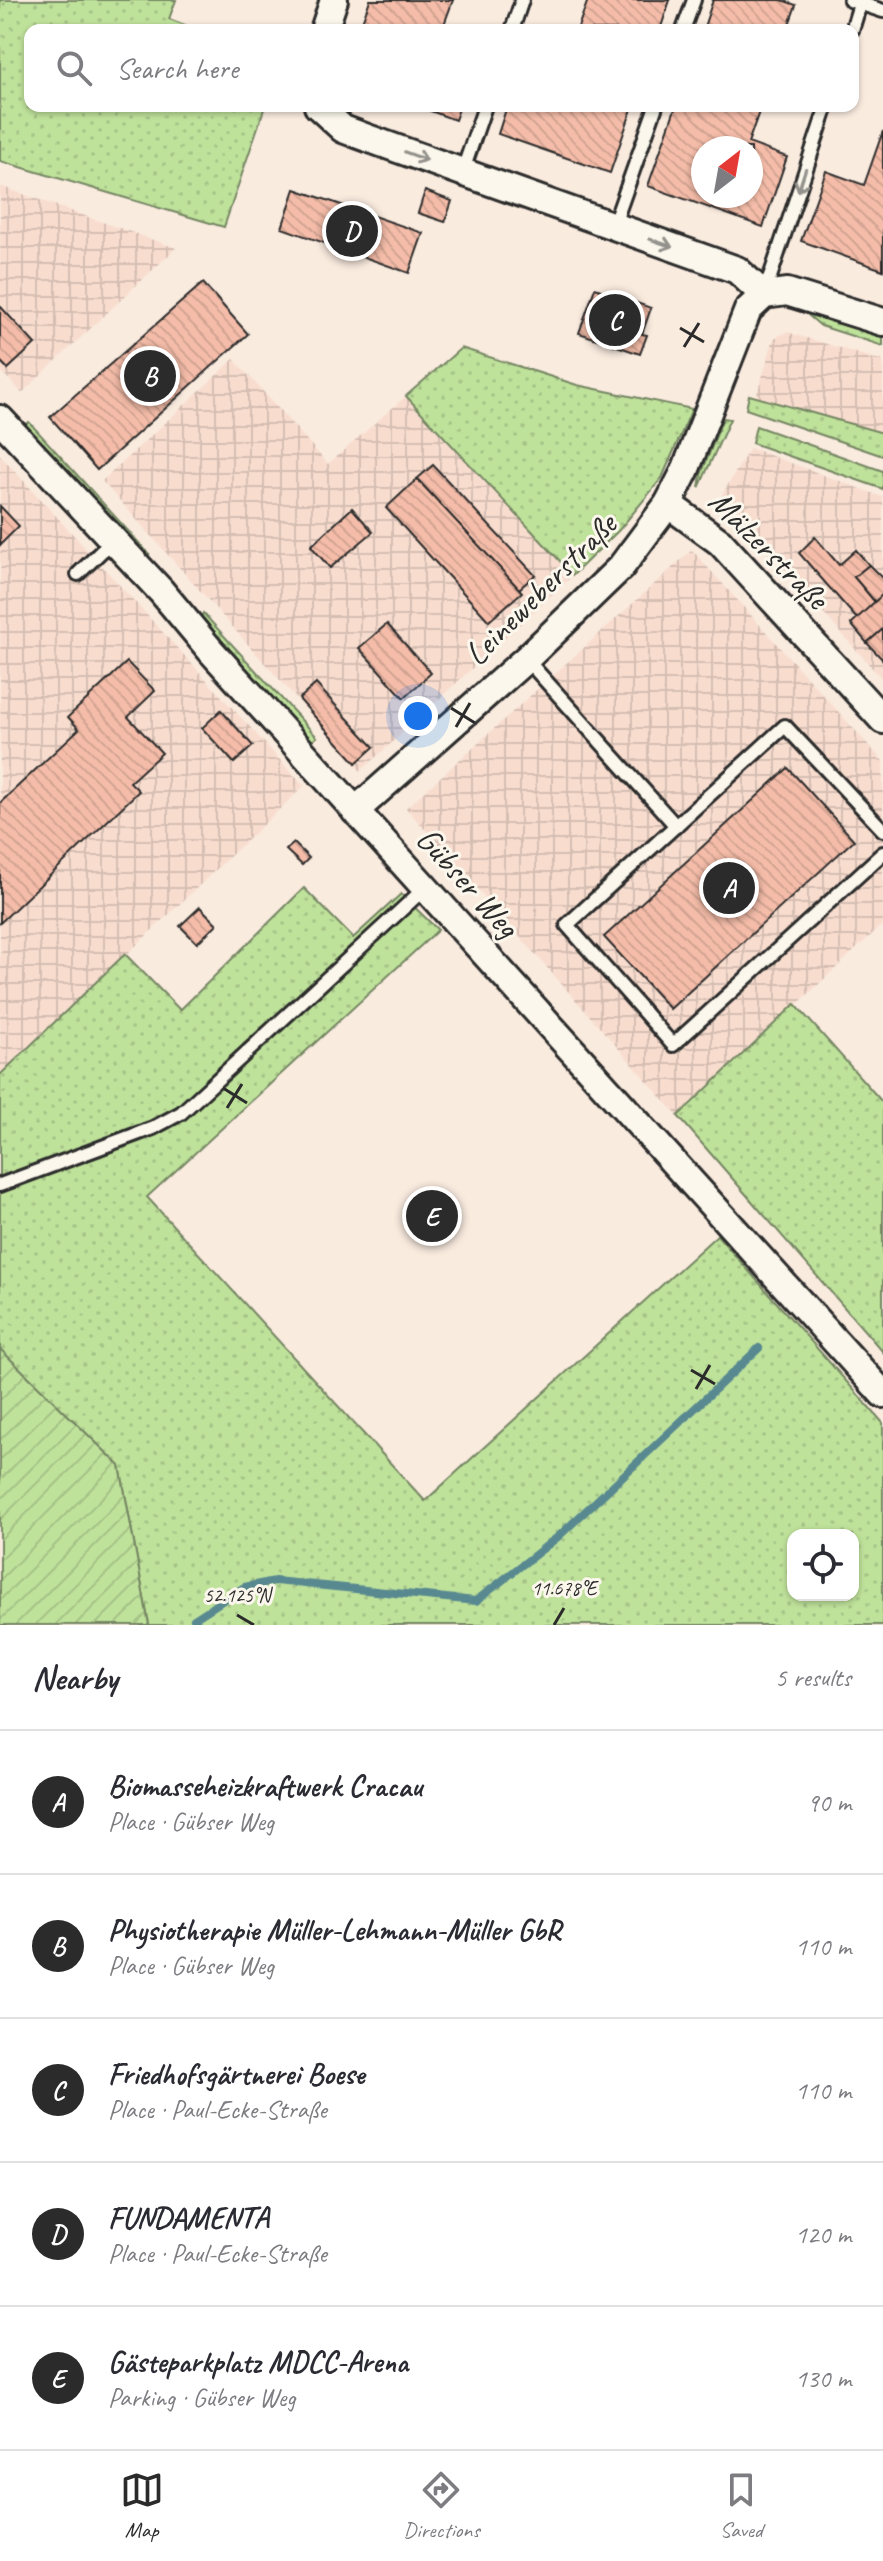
<!DOCTYPE html>
<meta charset="utf-8">
<style>
:root{--surface:#fff;--page:#f7f7f7;--text:#2b2b33;--muted:#7c7c81;--line:#e1e1e2;--accent:#2b2b2b}
body{margin:0;font-family:Caveat,sans-serif;background:var(--page);color:var(--text)}
.controls{position:absolute;right:24px;bottom:24px;display:grid;overflow:hidden;border-radius:16px;box-shadow:0 2px 6px #0004}
.controls button{width:72px;height:72px;display:grid;place-items:center;padding:0;border:0;border-bottom:2px solid var(--line);background:var(--surface);color:var(--text);font:40px sans-serif}
.compass{position:absolute;left:691px;top:136px;width:72px;height:72px;border-radius:50%;background:var(--surface);box-shadow:0 2px 6px #0004;rotate:31deg}
.you{position:absolute;left:418px;top:716px;width:28px;height:28px;margin:-20px;border:6px solid #fff;border-radius:50%;background:#1a73e8;box-shadow:0 0 0 12px #1a73e833}
.badge{display:grid;place-items:center;width:52px;height:52px;border-radius:50%;background:var(--accent);color:#fff;font-size:26px;font-weight:700}
.pin{position:absolute;translate:-50% -50%;border:4px solid #fff;box-shadow:0 2px 8px #0006}
.list{margin:0;padding:0;list-style:none}
h2{display:flex;justify-content:space-between;align-items:center;height:104px;margin:0;padding:0 32px;font-size:34px}
h2 small{font-size:26px;font-weight:400;color:var(--muted)}
.list li{display:grid;grid-template-columns:52px 1fr auto;gap:24px;align-items:center;box-sizing:border-box;height:144px;padding:0 32px;border-top:2px solid var(--line)}
.list b{display:block;font-size:30px;white-space:nowrap}
.list p{margin:0;font-size:26px;white-space:nowrap;color:var(--muted)}
.list em{font-size:26px;font-style:normal;color:var(--muted)}
.icon{flex:none;width:44px;height:44px;fill:none;stroke:currentColor;stroke-width:2;stroke-linecap:round;stroke-linejoin:round}
.map{position:relative;flex:none;width:883px;height:1625px;overflow:hidden}
.search{position:absolute;background:var(--surface);box-shadow:0 2px 6px #0004;left:24px;right:24px;top:24px;height:88px;display:flex;align-items:center;gap:20px;box-sizing:border-box;padding:0 28px;border-radius:16px;color:var(--muted);font-size:30px}
.sheet{height:824px;background:var(--surface)}
nav{display:flex;justify-content:space-around;align-items:center;box-sizing:border-box;height:112px;border-top:2px solid var(--line);background:var(--surface);font-size:22px;color:var(--muted)}
nav a{display:grid;justify-items:center;gap:4px}
nav .on{color:var(--accent)}
.map>svg:first-child{display:block}
</style>
<div class="map">
<svg width="883" height="1625" viewBox="0 0 883 1625">
<defs>
<pattern id="industrial-grid" width="8" height="8" patternUnits="userSpaceOnUse" patternTransform="scale(2)"><rect width="8" height="8" fill="#f8ddcf"/><path d="M0 4h8M4 0v8" fill="none" stroke="#d5beb2"/></pattern>
<pattern id="grass-dots" width="8" height="8" patternUnits="userSpaceOnUse" patternTransform="scale(2)"><rect width="8" height="8" fill="#bfe29b"/><path d="M2 2h.1M6 6h.1" fill="none" stroke="#a4c286" stroke-width="1.8" stroke-linecap="round"/></pattern>
<pattern id="garden-furrows" width="10" height="10" patternUnits="userSpaceOnUse" patternTransform="scale(2)"><rect width="10" height="10" fill="#bfe29b"/><path d="M-1 1l2-2M0 10L10 0M9 11l2-2" fill="none" stroke="#a4c286"/></pattern>
<pattern id="building-back-hatch" width="6" height="6" patternUnits="userSpaceOnUse" patternTransform="scale(2)"><rect width="6" height="6" fill="#f5bda9"/><path d="M-1 5l2 2M0 0l6 6M5-1l2 2" fill="none" stroke="#d2a392"/></pattern>
</defs>
<rect width="100%" height="100%" fill="#faebdf"/>
<filter id="ink" filterUnits="userSpaceOnUse"><feTurbulence type="fractalNoise" baseFrequency=".0125" numOctaves="2"/><feDisplacementMap in="SourceGraphic" scale="16" xChannelSelector="R" yChannelSelector="G"/><feConvolveMatrix kernelMatrix="1 2 1 2 8 2 1 2 1" color-interpolation-filters="sRGB"/></filter>
<g filter="url(#ink)">
<!-- industrial -->
<g fill="url(#industrial-grid)">
<path d="M0,186L176,248L22,393L0,370Z"/>
<path d="M787,332L883,361V447L753,407L774,338Z"/>
<path d="M234,359L328,464L406,396L573,575L361,771L102,481Z"/>
<path d="M750,448L883,497V680L720,498Z"/>
<path d="M0,455L304,786L0,1075Z"/>
<path d="M692,550L883,761V924L678,1116L406,808Z"/>
</g>
<!-- grass -->
<g fill="url(#grass-dots)" stroke="#758663" stroke-width="2" fill-rule="evenodd">
<path d="M0,0H176L169,19L198,30H30V106H265L224,227L0,161Z"/>
<path d="M802,310L883,336V346L821,326Z"/>
<path d="M461,348L577,385L692,409L662,478L619,530L573,575L406,396Z"/>
<path d="M749,395L883,433V456L746,409Z"/>
<path d="M723,418L730,419L699,488L701,475Z"/>
<path d="M29,422L150,555L116,528L24,426Z"/>
<path d="M756,426L883,471V489L752,443Z"/>
<path d="M203,613L317,737L311,742L200,619Z"/>
<path d="M304,888L353,938L401,894L438,930L147,1197L425,1501L717,1235L883,1423V1625H149L120,1466L0,1349V1075L125,954L180,1010ZM793,1535H853V1595H793Z"/>
<path d="M795,1004L883,1103V1352L678,1116Z"/>
</g>
<!-- garden -->
<path fill="url(#garden-furrows)" stroke="#758663" stroke-width="2" d="M0,1349L120,1466L149,1625H0Z"/>
<g fill="none" stroke-linecap="round" stroke-linejoin="round">
<!-- stream -->
<path stroke="#598990" stroke-width="8" d="M194,1619L244,1587L275,1581L476,1601L559,1536L759,1348"/>
</g>
<!-- building -->
<g fill="url(#building-back-hatch)" stroke="#2b2b2b" stroke-width="2" fill-rule="evenodd">
<path d="M370,0H453L442,30H359Z"/>
<path d="M588,0H670L660,30H577Z"/>
<path d="M713,0H782L796,5L787,30H703Z"/>
<path d="M417,106H460L455,120Z"/>
<path d="M507,106H633L610,173L498,134Z"/>
<path d="M676,106H761L748,143L787,157L763,227L648,186ZM703,148H751V196H703Z"/>
<path d="M883,131V270L801,241L826,171L864,185Z"/>
<path d="M295,189L423,233L409,273L282,228Z"/>
<path d="M425,191L452,201L445,222L418,213Z"/>
<path d="M203,283L248,334L97,470L50,417Z"/>
<path d="M595,288L651,308L642,334L647,335L640,354L579,333Z"/>
<path d="M0,306L35,344L8,369L0,361Z"/>
<path d="M433,465L535,575L519,589L417,479Z"/>
<path d="M417,479L522,592L489,621L386,508Z"/>
<path d="M0,506L19,526L0,545Z"/>
<path d="M352,508L373,532L330,568L311,546Z"/>
<path d="M815,537L839,565L856,550L869,565L854,577L875,602L857,619L799,553Z"/>
<path d="M869,565L883,579V594L875,602L854,577Z"/>
<path d="M883,594V629L867,643L851,624Z"/>
<path d="M387,624L431,673L404,698L359,648Z"/>
<path d="M883,629V660L867,643Z"/>
<path d="M127,662L155,691L128,717L162,753L130,782L139,791L0,923V803L79,729L68,717Z"/>
<path d="M316,684L374,747L356,763L299,699Z"/>
<path d="M221,710L253,746L234,763L202,728Z"/>
<path d="M788,768L854,840L670,1009L604,937Z"/>
<path d="M294,843L309,858L302,865L286,850Z"/>
<path d="M200,907L217,924L197,943L180,926Z"/>
</g>
<g fill="none" stroke-linecap="round" stroke-linejoin="round">
<defs>
<g id="service">
<path d="M850,0L883,11"/>
<path d="M512,30L522,0"/>
<path d="M683,30L694,0"/>
<path d="M852,30L860,4"/>
<path d="M462,173L485,106"/>
<path d="M613,227L656,106"/>
<path d="M764,295L827,106"/>
<path d="M78,574L112,541"/>
<path d="M526,659L676,826"/>
<path d="M883,830L785,726L567,925L673,1045L883,853"/>
<path d="M0,1185L153,1128L181,1113L425,888"/>
</g>
<g id="minor">
<path d="M324,30L334,0"/>
<path d="M318,106L343,129L370,139L737,270L764,295"/>
<path d="M0,419L161,591L212,652L883,1394"/>
<path d="M668,504L720,542L883,720"/>
<path d="M355,811L526,659L621,567L668,504L685,471L748,310L764,295L787,292L883,322"/>
</g>
</defs>
<!-- service casing -->
<use href="#service" stroke="#2b2b2b" stroke-width="18"/>
<!-- minor casing -->
<use href="#minor" stroke="#2b2b2b" stroke-width="32"/>
<!-- service -->
<use href="#service" stroke="#fbf7ec" stroke-width="12"/>
<!-- minor -->
<use href="#minor" stroke="#fbf7ec" stroke-width="26"/>
</g>
<!-- one-way arrows -->
<defs><path id="oneway-shaft" d="M-6 0H5M1.5-3L5.5 0L1.5 3" fill="none" stroke-width="1.6" stroke-linecap="round" stroke-linejoin="round" transform="scale(2)"/></defs>
<g stroke="#93918c">
<use href="#oneway-shaft" transform="translate(416 156) rotate(20)"/>
<use href="#oneway-shaft" transform="translate(802 180) rotate(108)"/>
<use href="#oneway-shaft" transform="translate(661 243) rotate(19)"/>
</g>
</g>
<!-- ticks -->
<path fill="none" stroke="#2b2b2b" stroke-width="3" d="M680,328L704,342M684,347L699,323M451,708L475,723M456,727L470,703M223,1088L247,1103M227,1108L242,1084M691,1370L715,1384M696,1389L710,1365M237,1615L254,1625M554,1625L564,1608"/>
<g text-anchor="middle" dominant-baseline="central" stroke-width="6" stroke-linejoin="round" paint-order="stroke">
<!-- street labels -->
<g font-size="34" fill="#2b2b2b" stroke="#fbf7ec">
<text transform="translate(769 549) rotate(45)">Mälzerstraße</text>
<text transform="translate(540 589) rotate(-45)">Leineweberstraße</text>
<text transform="translate(468 882) rotate(48)">Gübser Weg</text>
</g>
</g>
<g font-size="20" text-anchor="middle" fill="#2b2b2b" stroke="#fbf7ec" stroke-width="6" stroke-linejoin="round" paint-order="stroke">
<text x="564" y="1595">11.678°E</text>
<text x="237" y="1602">52.125°N</text>
</g>
</svg>
<div class="controls">
<button><svg class="icon" aria-label="locate" viewBox="0 0 24 24"><circle cx="12" cy="12" r="6"/><path d="M12 2v4M12 18v4M2 12h4M18 12h4"/></svg></button>
</div>
<svg class="compass" viewBox="-18 -18 36 36"><path d="M0-13l5 13h-10z" fill="#e53935"/><path d="M0 13l5-13h-10z" fill="#7c7c81"/></svg>
<div class="you"></div>
<div class="pin badge" style="left:729px;top:888px">A</div>
<div class="pin badge" style="left:150px;top:376px">B</div>
<div class="pin badge" style="left:615px;top:320px">C</div>
<div class="pin badge" style="left:352px;top:231px">D</div>
<div class="pin badge" style="left:432px;top:1216px">E</div>
<div class="search"><svg class="icon" aria-label="search" viewBox="0 0 24 24"><circle cx="10" cy="10" r="6"/><path d="M15 15l6 6"/></svg>Search here</div>
</div>
<section class="sheet">
<h2>Nearby<small>5 results</small></h2>
<ul class="list">
<li><span class="badge">A</span><div><b>Biomasseheizkraftwerk Cracau</b><p>Place · Gübser Weg</p></div><em>90 m</em></li>
<li><span class="badge">B</span><div><b>Physiotherapie Müller-Lehmann-Müller GbR</b><p>Place · Gübser Weg</p></div><em>110 m</em></li>
<li><span class="badge">C</span><div><b>Friedhofsgärtnerei Boese</b><p>Place · Paul-Ecke-Straße</p></div><em>110 m</em></li>
<li><span class="badge">D</span><div><b>FUNDAMENTA</b><p>Place · Paul-Ecke-Straße</p></div><em>120 m</em></li>
<li><span class="badge">E</span><div><b>Gästeparkplatz MDCC-Arena</b><p>Parking · Gübser Weg</p></div><em>130 m</em></li>
</ul>
</section>
<nav>
<a class="on"><svg class="icon" aria-label="map" viewBox="0 0 24 24"><path d="M3 6l6-2 6 2 6-2v14l-6 2-6-2-6 2zM9 4v14M15 6v14"/></svg>Map</a>
<a><svg class="icon" aria-label="directions" viewBox="0 0 24 24"><path d="M12 3l9 9-9 9-9-9zM9 14v-3h6M13 9l2 2-2 2"/></svg>Directions</a>
<a><svg class="icon" aria-label="saved" viewBox="0 0 24 24"><path d="M7 4h10v16l-5-4-5 4z"/></svg>Saved</a>
</nav>
